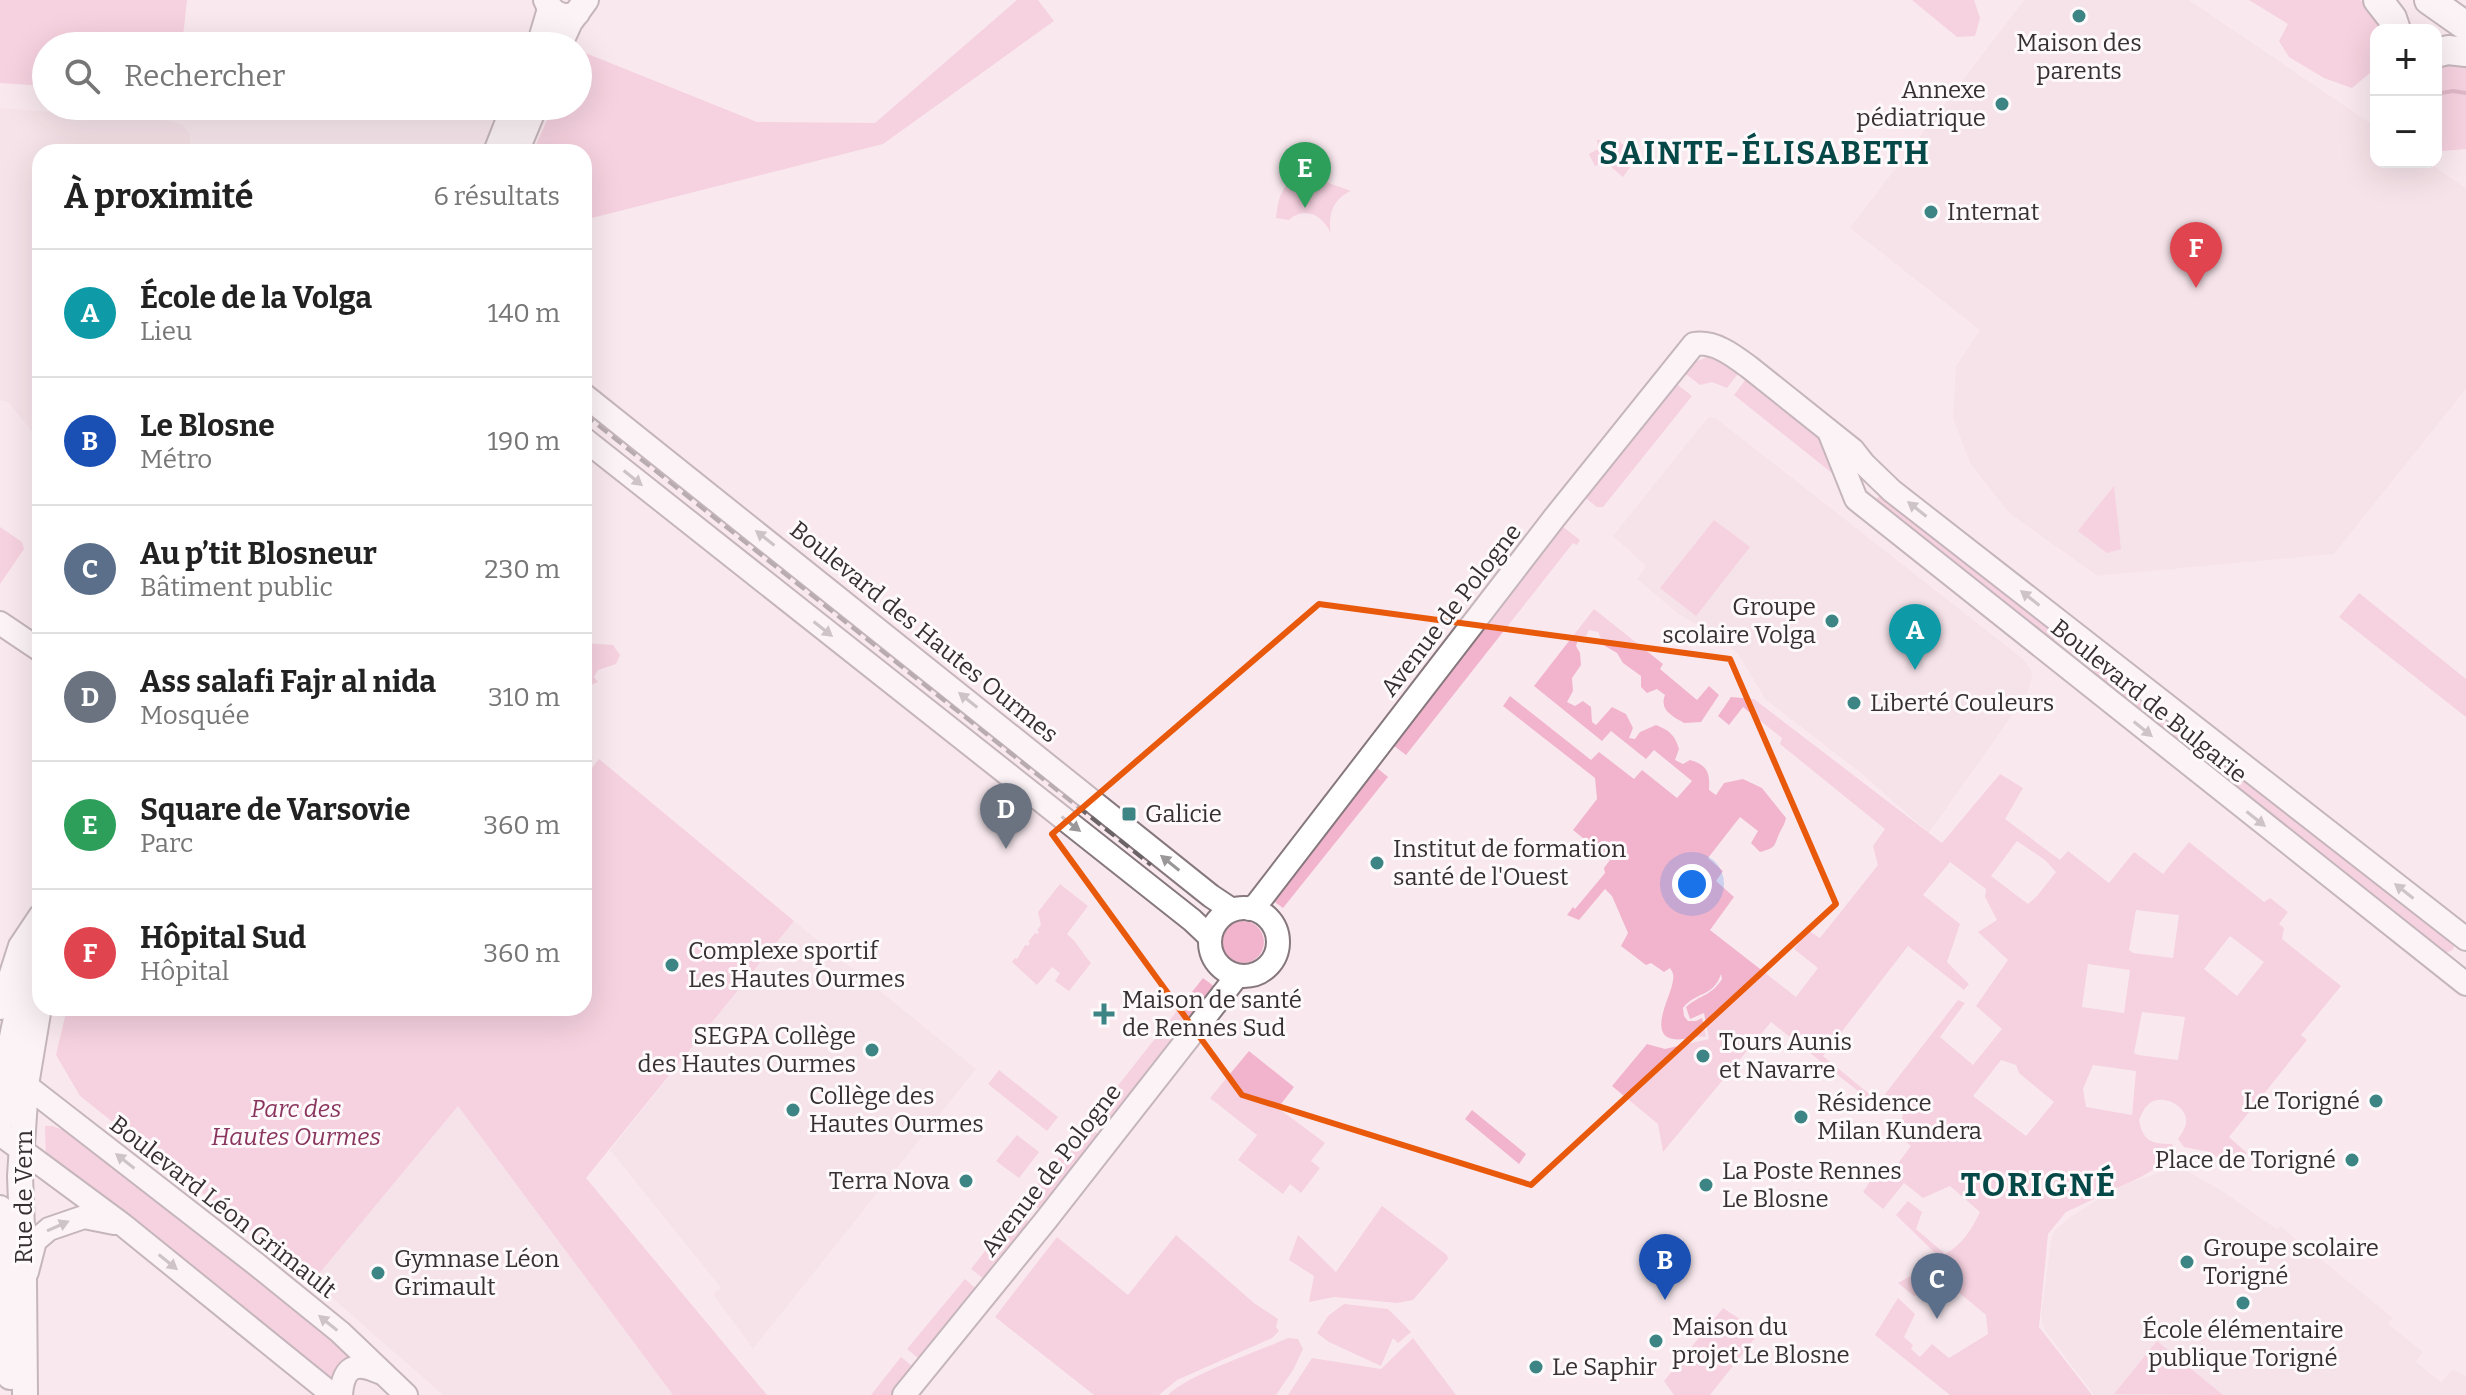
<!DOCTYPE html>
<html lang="fr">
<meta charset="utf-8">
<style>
:root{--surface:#fff;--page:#f2f2f2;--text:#222;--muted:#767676;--line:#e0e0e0;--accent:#3d8584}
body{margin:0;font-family:Bitter,serif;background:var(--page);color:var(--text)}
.controls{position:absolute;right:24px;top:24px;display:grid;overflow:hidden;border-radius:16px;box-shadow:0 8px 32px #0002}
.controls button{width:72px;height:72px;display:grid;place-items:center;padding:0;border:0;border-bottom:2px solid var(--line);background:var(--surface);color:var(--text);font:40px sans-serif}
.you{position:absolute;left:1692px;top:884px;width:28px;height:28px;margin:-20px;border:6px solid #fff;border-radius:50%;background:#1a73e8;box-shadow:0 0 0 12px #1a73e833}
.badge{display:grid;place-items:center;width:52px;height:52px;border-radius:50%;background:var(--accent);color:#fff;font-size:26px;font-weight:700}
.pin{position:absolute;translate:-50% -66px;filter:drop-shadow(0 2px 4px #0008)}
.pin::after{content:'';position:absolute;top:42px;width:28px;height:24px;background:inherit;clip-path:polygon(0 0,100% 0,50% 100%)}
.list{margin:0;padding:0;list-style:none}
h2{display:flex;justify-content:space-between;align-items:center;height:104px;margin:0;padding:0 32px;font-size:34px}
h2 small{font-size:26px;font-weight:400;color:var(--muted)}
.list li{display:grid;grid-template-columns:52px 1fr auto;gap:24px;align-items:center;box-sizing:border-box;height:128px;padding:0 32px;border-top:2px solid var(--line)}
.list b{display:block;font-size:30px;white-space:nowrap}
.list p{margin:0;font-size:26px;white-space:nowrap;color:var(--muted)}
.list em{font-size:26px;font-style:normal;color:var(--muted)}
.icon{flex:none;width:44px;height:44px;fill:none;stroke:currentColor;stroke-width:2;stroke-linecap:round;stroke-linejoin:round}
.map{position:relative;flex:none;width:2466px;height:1395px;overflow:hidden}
.search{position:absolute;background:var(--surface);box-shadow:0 8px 32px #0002;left:32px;top:32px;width:560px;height:88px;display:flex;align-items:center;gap:20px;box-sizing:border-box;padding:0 28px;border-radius:44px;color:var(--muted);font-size:30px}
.panel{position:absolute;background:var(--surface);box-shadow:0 8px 32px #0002;left:32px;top:144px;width:560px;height:872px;border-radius:24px}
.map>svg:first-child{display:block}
</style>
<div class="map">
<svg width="2466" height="1395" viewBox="0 0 2466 1395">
<rect width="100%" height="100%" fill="#f9e9ef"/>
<!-- built -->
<g fill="#f2dbe2">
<path d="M2024,0H2189L2376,127V162H2428L2466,188V389L2334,554L2097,576L2009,513L1970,463L1953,418L1956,366L1980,330L1850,228Z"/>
<path d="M0,108L172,121L182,125L190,134V152H40V441L8,402L0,400Z"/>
<path d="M1710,417L1717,419L2023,659L2031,670L2032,678L2027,694L1929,833L1861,773L1766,700L1738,654L1721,639L1677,613L1637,579L1646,566L1613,536L1705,421Z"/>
<path d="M794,921L976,1069L753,1349L713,1294L721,1288L610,1150Z"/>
<path d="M458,1106L673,1395H443L313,1281Z"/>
<path d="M2176,1170L2187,1171L2222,1191L2277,1229L2280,1226L2393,1318L2388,1324L2423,1352L2416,1362L2441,1382L2451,1371L2455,1370L2466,1376V1395H2094L2044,1329L2041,1316L2051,1240L2054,1231L2069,1218L2097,1200L2129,1183L2164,1171Z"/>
</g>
<!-- green -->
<g fill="#f1b4cc" fill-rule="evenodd">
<path d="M0,0H187L182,46H46V86L0,83Z"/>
<path d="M1017,0H1038L1054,21L883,144L584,220V152H533L553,106H578V50L757,122L875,123Z"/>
<path d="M1912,0H1974L1980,18L1975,36L1957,37Z"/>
<path d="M2249,0H2360L2373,9L2384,30H2376V68L2352,88L2324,78L2289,57L2279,41L2288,24Z"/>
<path d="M2446,61L2466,68V149L2443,151L2436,147V63Z"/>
<path d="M1597,140L1620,142L1627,148L1618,159L1630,167L1623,177L1605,162L1595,166L1589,154L1598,149Z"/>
<path d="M1296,178H1315L1351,191C1332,199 1328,216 1331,234C1324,216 1305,205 1289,220L1276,218C1278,201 1280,187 1296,178Z"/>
<path d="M1707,357H1714L1740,371L1727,388L1712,382L1700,385L1683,372L1697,361Z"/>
<path d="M1746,379L1833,448L1842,481L1734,395Z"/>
<path d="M1674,382L1692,396L1603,507H1597L1583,496Z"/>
<path d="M2114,486L2121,549L2107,553L2078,531Z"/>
<path d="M1882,494L2060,634L2051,643L1875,504L1877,498Z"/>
<path d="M1714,520L1750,547L1696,616L1660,588Z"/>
<path d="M1558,523L1580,540L1577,545L1573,543L1406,755L1389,742Z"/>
<path d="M0,527L22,542L24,549L0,584Z"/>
<path d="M2359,593L2466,679V717L2339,617Z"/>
<path d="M1594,609L1663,664L1660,669L1697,700L1709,686L1719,695L1701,722L1684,723C1672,716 1659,710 1665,695L1657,689L1647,693L1641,687V676L1623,663L1617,653L1605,646L1598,632L1589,630L1586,636H1579L1576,646L1580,653L1581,665L1572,678L1573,691L1567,702L1575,706L1583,701L1591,707L1592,722L1596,725L1612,707L1626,714L1633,728L1629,738L1635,739L1640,732L1656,725C1669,730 1675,735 1679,749L1675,760L1683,764L1690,760C1708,765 1710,773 1709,790L1716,795L1724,783L1743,779L1762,788L1786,818C1785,823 1783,826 1781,830C1773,845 1779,847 1760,852L1751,843L1758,831L1740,817L1708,858L1723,871L1716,881L1734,897L1710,930L1796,997L1818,968L1794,949L1809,931L1820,938L1878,865L1873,846L1885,829L1780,744L1782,738L1743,707L1729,725L1718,716L1731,697L1754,699L1942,843L2000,774L2023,788L2005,819L2060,860L2068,851L2109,883L2134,852L2163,874L2189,842L2264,902L2270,898L2288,912L2279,924L2284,928L2282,939L2341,986L2301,1035L2307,1040L2229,1137L2247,1153L2244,1157L2227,1165L2210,1152L2184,1147L2178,1139C2180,1135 2184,1131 2185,1127C2192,1108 2164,1093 2150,1103C2144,1107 2142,1114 2139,1120C2143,1141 2151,1144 2172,1144L2178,1154L2141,1177L2066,1212L2048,1234L2039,1327L2092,1395H1950L1875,1335L1898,1298L1915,1314L1904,1337L1913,1345L1911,1349L1920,1357L1932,1344L1949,1358L1988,1334L1986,1315L1956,1290L1914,1296L1898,1283L1941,1259L1896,1215L1908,1201L1922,1212L1916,1229L1945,1254C1962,1245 1972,1229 1980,1212L1950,1186L1923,1198L1904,1183L1883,1209L1863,1192L1875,1174H1890L1911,1146L1900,1137L1903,1112L1878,1107L1771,1022L1663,1152L1658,1124L1612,1086L1647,1044L1665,1049L1709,1039L1704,1013L1690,1019L1686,1007C1701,994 1710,997 1722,979L1721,974C1713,998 1696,991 1683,1008L1684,1016L1688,1021H1696L1702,1018L1706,1037C1695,1035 1684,1041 1673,1039C1647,1034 1672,995 1673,980C1674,974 1673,973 1670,968L1664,972L1651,963L1646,965L1621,946L1628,933L1612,896L1605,889L1579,920L1567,915L1573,907L1575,909L1605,873L1604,868L1610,860L1573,830L1597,799L1595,778L1503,706L1510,696L1591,760L1599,752L1634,779L1642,770L1677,798L1692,781L1654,750L1646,759L1611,731L1602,741L1534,686ZM2017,841L2045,860L2056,872L2037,896L2028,904L1991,876ZM1950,862L1986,889L1985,897L1997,920L1978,932L2008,960L1976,1006L2002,1029L1973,1065L1940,1037L1965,1003L1958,1000L1879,1102L1823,1056L1908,946L1964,990L1969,984L1947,962L1960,924L1923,895ZM2136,910L2179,915L2173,958L2133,953L2129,950ZM2230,936L2264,962L2237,996L2204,969ZM2088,964L2130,970L2124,1013L2082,1007ZM2142,1012L2185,1017L2178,1060L2138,1055L2134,1053ZM2001,1060L2016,1065L2019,1073L2054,1102L2026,1136L1973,1096ZM2093,1065L2136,1071L2132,1115L2086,1107L2083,1089Z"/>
<path d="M584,643L613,645L620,655L616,664L598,670L594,677L598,682L584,688Z"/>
<path d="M2099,668L2187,728L2197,740L2195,747L2188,752L2091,675L2093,671Z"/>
<path d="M599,759L794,921L586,1178L767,1395H673L458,1106L313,1281L80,1096L56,1055L67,1008H584V778Z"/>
<path d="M2225,761L2455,942L2453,950L2443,954L2212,774L2213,769Z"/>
<path d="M1371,763L1388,777L1283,908L1268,897Z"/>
<path d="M1060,884L1088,906L1067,934C1077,942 1082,953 1091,963L1069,991L1055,981L1060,973L1052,967L1037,985L1012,962L1015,958L1017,959L1025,945L1028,946L1030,943L1028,942L1035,933L1037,934L1039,932L1037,930L1041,925L1038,912Z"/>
<circle cx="1243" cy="942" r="21"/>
<path d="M1203,978L1215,987L1113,1125L1097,1112Z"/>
<path d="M1249,1051L1294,1087L1278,1108L1325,1143L1311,1161L1320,1168L1301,1193L1290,1184L1283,1194L1238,1160L1257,1135L1210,1098Z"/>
<path d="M999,1070L1058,1117L1047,1131L988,1084Z"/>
<path d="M1472,1110L1526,1154L1519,1164L1465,1119Z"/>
<path d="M1085,1125L1097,1133L1098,1141L1043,1212L1026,1199Z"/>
<path d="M45,1126H52L85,1137L363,1360L335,1388L46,1161Z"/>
<path d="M1017,1135L1039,1152L1019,1178L996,1161Z"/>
<path d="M1382,1206L1447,1255L1448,1259L1413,1300L1397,1303L1334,1297L1309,1302L1314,1276L1289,1260L1298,1235L1336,1272Z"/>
<path d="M1016,1211L1033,1225L988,1282L971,1269Z"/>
<path d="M1176,1235L1254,1303L1278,1319L1276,1327L1279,1331L1272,1338L1177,1380L1159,1395H1094L995,1317L1057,1237L1128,1295Z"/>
<path d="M965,1279L976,1289L924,1363L907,1349Z"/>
<path d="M1344,1304L1388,1309L1411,1332L1398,1343L1393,1338L1381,1366L1329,1342L1317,1333L1328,1316Z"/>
<path d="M1723,1308L1752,1327L1755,1338L1710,1395H1674L1664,1381Z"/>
<path d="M1288,1338L1298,1339L1303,1349L1293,1370L1276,1395H1168C1187,1375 1260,1351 1288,1338Z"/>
<path d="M1413,1338L1456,1395H1288L1312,1358L1381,1369Z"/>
<path d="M2157,1341L2223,1395L2114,1394Z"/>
<path d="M901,1357L918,1371L899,1395H871Z"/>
</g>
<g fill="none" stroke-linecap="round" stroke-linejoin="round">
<!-- stream -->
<path stroke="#c27d99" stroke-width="4" d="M2436,94L2453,91L2466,93"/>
<defs>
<g id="secondary">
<path d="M584,395L1211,896L1232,910"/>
<path d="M1830,434L1856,499L2466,984"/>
<path d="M584,439L1192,920L1210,937"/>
<path d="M0,623L40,650"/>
<circle cx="1244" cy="942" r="34"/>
<path d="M1250,909L1257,904L1555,517L1694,344C1715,341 1733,355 1749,367L1853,450L1864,464L1892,491L2466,939"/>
<path d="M0,1008L20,946L40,916"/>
<path d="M14,1076L256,1264L340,1332L406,1395"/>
<path d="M0,1134L123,1225L333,1395"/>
<path d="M27,1272L35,1241L49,1229L84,1217L114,1223"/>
<path d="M341,1395C343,1367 355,1361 379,1372"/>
<path d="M904,1395L1046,1220L1237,976"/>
</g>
<g id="primary">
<path d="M546,0C551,14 564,20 577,13"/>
<path d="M539,46L550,9"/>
<path d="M559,46L570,22L586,0"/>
<path d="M496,152L514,106"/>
<path d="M516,152L535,106"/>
<path d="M0,1123C5,1056 20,993 40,929"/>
<path d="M0,1208L10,1377"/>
<path d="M25,1395L24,1280L20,1176L26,1085L40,1001"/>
</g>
<g id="highway">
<path d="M2378,0L2392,18L2396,30"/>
<path d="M2429,0L2466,26"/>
<path d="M2436,53L2448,50L2466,52"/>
</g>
</defs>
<!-- secondary casing -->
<use href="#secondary" stroke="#86787d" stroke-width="26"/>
<!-- primary casing -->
<use href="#primary" stroke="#86787d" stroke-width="28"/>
<!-- highway casing -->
<use href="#highway" stroke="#86787d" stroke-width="32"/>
<!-- secondary -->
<use href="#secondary" stroke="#fff" stroke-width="22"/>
<!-- primary -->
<use href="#primary" stroke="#fff" stroke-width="24"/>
<!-- highway -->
<use href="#highway" stroke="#fff" stroke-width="28"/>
<!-- rail -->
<path stroke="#6b6366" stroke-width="4" stroke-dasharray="12 6" stroke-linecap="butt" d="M584,414L1151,865"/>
</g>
<!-- one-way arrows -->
<defs><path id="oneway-solid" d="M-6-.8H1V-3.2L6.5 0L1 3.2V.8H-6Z" transform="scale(2)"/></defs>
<g fill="#9a9898">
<use href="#oneway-solid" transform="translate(633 478) rotate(39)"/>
<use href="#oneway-solid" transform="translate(1917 509) rotate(-142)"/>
<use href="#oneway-solid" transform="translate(765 538) rotate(-142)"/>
<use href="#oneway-solid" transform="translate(2030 598) rotate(-142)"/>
<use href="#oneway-solid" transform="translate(823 629) rotate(38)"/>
<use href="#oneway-solid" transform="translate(968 700) rotate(-141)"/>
<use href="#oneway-solid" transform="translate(2143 729) rotate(39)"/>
<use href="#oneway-solid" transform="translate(2256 819) rotate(38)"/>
<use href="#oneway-solid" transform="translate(1071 824) rotate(38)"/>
<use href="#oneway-solid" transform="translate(1170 863) rotate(-141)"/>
<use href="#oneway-solid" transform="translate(2404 891) rotate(-142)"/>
<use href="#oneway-solid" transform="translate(125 1161) rotate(-142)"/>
<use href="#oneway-solid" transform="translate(58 1226) rotate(-24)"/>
<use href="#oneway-solid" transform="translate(168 1262) rotate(39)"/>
<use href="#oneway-solid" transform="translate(328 1323) rotate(-141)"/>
</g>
<!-- marked area -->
<path d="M0 0H2466V1395H0ZM1319,604L1730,659L1836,904L1531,1185L1242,1095L1052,834Z" fill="#f9e9ef" fill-opacity=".55" fill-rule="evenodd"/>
<path fill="none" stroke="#e8590c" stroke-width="6" stroke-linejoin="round" d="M1319,604L1730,659L1836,904L1531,1185L1242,1095L1052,834Z"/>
<!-- markers -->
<g fill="#3d8584" stroke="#fefafc" stroke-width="3">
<circle cx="2079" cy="16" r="8"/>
<circle cx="2002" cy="104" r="8"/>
<circle cx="1931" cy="212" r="8"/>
<circle cx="1832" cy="621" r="8"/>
<circle cx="1854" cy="703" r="8"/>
<rect x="1121" y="806" width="16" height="16" rx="4"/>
<circle cx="1377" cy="863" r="8"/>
<circle cx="672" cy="965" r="8"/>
<path d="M1100 1002h8v8h8v8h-8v8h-8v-8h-8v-8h8z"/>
<circle cx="872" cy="1050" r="8"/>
<circle cx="1703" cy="1056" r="8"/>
<circle cx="2376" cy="1101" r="8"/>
<circle cx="793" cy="1110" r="8"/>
<circle cx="1801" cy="1117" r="8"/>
<circle cx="2352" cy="1160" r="8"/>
<circle cx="966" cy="1181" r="8"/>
<circle cx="1706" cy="1185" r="8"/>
<circle cx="2187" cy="1262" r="8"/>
<circle cx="378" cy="1273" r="8"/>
<circle cx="2243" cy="1303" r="8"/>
<circle cx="1656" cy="1341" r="8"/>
<circle cx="1536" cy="1367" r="8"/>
</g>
<g text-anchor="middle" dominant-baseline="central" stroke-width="6" stroke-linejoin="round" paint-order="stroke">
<!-- poi labels -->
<g font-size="24" fill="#363032" stroke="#fefafc" text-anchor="start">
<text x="2079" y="43" text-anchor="middle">Maison des<tspan x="2079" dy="28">parents</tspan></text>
<text x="1986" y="90" text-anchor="end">Annexe<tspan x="1986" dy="28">pédiatrique</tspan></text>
<text x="1947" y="212">Internat</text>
<text x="1816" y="607" text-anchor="end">Groupe<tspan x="1816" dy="28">scolaire Volga</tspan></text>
<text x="1870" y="703">Liberté Couleurs</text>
<text x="1145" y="814">Galicie</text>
<text x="1393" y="849">Institut de formation<tspan x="1393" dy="28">santé de l'Ouest</tspan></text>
<text x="688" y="951">Complexe sportif<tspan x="688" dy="28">Les Hautes Ourmes</tspan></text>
<text x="1122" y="1000">Maison de santé<tspan x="1122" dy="28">de Rennes Sud</tspan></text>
<text x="856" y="1036" text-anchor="end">SEGPA Collège<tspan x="856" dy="28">des Hautes Ourmes</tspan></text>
<text x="1719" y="1042">Tours Aunis<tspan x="1719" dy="28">et Navarre</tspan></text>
<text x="809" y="1096">Collège des<tspan x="809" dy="28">Hautes Ourmes</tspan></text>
<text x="2360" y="1101" text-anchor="end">Le Torigné</text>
<text x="1817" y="1103">Résidence<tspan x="1817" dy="28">Milan Kundera</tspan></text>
<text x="2336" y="1160" text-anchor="end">Place de Torigné</text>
<text x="1722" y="1171">La Poste Rennes<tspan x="1722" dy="28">Le Blosne</tspan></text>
<text x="950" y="1181" text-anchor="end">Terra Nova</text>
<text x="2203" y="1248">Groupe scolaire<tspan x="2203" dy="28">Torigné</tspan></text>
<text x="394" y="1259">Gymnase Léon<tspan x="394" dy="28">Grimault</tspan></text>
<text x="1672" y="1327">Maison du<tspan x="1672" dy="28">projet Le Blosne</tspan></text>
<text x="2243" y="1330" text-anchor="middle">École élémentaire<tspan x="2243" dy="28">publique Torigné</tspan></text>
<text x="1552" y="1367">Le Saphir</text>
</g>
<!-- street labels -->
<g font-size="24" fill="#363032" stroke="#fefafc">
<text transform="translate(1451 610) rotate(-52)">Avenue de Pologne</text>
<text transform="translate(924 632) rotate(39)">Boulevard des Hautes Ourmes</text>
<text transform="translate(2149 701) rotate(39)">Boulevard de Bulgarie</text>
<text transform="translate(1051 1170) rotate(-52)">Avenue de Pologne</text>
<text transform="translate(24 1197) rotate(-90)">Rue de Vern</text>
<text transform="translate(223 1207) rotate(38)">Boulevard Léon Grimault</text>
</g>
<!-- park labels -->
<g font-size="24" font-style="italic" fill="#8a355d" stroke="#fefafc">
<text x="296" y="1109">Parc des<tspan x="296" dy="28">Hautes Ourmes</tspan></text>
</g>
<!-- district labels -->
<g font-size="32" font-weight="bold" letter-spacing="2" fill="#064847" stroke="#fefafc">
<text x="1765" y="153">SAINTE-ÉLISABETH</text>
<text x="2039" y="1185">TORIGNÉ</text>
</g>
</g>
</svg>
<div class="controls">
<button>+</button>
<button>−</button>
</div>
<div class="you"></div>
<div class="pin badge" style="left:1915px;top:670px;background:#0f9aa8">A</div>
<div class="pin badge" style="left:1665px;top:1300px;background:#1a4fb4">B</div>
<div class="pin badge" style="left:1937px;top:1319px;background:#5c6f8a">C</div>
<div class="pin badge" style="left:1006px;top:849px;background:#6b7280">D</div>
<div class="pin badge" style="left:1305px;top:208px;background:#2e9e5b">E</div>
<div class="pin badge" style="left:2196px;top:288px;background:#e0444e">F</div>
<div class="search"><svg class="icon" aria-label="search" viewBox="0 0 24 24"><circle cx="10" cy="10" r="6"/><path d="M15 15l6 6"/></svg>Rechercher</div>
<section class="panel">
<h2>À proximité<small>6 résultats</small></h2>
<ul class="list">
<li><span class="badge" style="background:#0f9aa8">A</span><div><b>École de la Volga</b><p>Lieu</p></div><em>140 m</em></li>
<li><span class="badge" style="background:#1a4fb4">B</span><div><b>Le Blosne</b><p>Métro</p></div><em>190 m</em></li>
<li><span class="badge" style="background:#5c6f8a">C</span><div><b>Au p’tit Blosneur</b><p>Bâtiment public</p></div><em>230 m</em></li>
<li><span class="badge" style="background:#6b7280">D</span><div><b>Ass salafi Fajr al nida</b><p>Mosquée</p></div><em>310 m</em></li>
<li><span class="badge" style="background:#2e9e5b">E</span><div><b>Square de Varsovie</b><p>Parc</p></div><em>360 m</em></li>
<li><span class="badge" style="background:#e0444e">F</span><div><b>Hôpital Sud</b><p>Hôpital</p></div><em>360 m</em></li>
</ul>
</section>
</div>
